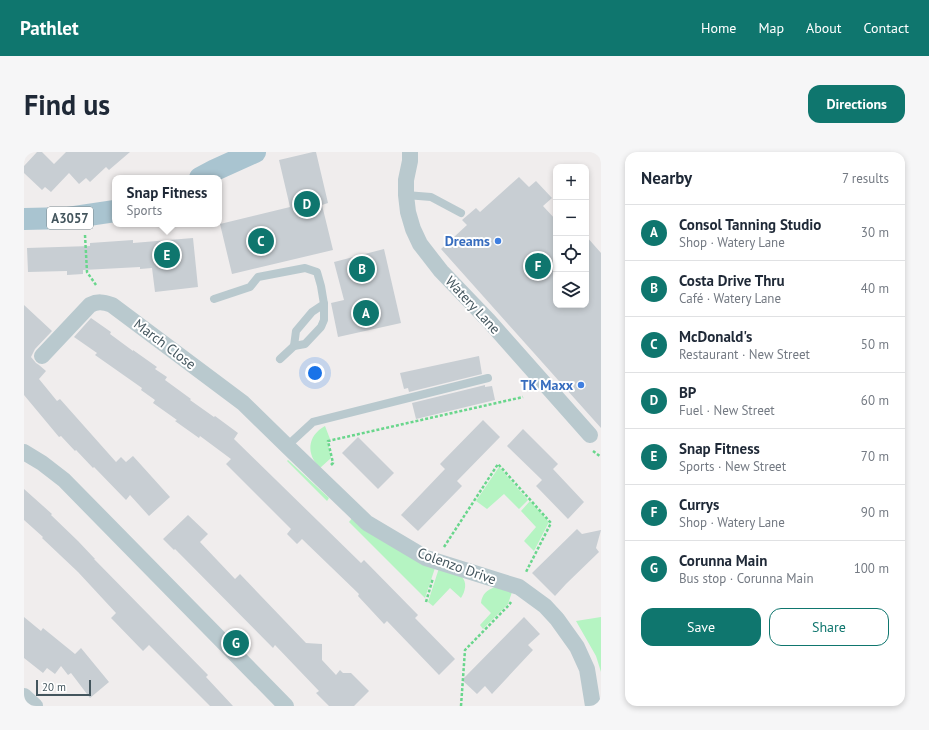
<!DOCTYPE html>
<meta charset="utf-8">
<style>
:root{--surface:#fff;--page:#f6f6f7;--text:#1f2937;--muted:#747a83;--line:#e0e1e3;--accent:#0f766e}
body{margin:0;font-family:"PT Sans",sans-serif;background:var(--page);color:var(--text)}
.controls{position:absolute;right:12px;top:12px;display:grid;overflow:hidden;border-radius:8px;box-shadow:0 2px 6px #0003}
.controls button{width:36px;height:36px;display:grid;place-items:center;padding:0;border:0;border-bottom:1px solid var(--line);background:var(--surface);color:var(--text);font:20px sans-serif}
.scale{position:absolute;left:12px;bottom:10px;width:55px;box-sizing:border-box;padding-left:4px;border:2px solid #43555d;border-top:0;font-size:11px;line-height:14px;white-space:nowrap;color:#43555d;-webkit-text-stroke:3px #fff;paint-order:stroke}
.you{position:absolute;left:291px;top:221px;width:14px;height:14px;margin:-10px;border:3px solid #fff;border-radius:50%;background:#1a73e8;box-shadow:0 0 0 6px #1a73e833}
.badge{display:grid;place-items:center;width:26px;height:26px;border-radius:50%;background:var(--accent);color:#fff;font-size:13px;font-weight:700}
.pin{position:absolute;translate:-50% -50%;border:2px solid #fff;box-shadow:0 1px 4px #0006}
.popup{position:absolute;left:88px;top:23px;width:110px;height:52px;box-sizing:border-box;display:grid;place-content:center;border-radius:8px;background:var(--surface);filter:drop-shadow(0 1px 3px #0005);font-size:13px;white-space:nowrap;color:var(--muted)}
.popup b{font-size:15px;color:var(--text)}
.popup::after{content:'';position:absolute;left:50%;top:100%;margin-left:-8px;border:8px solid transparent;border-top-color:var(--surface)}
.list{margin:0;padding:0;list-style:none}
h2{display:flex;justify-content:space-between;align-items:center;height:52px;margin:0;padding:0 16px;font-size:17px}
h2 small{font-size:13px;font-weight:400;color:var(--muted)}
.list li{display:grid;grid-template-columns:26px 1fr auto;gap:12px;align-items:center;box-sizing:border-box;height:56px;padding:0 16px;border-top:1px solid var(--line)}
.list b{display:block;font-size:15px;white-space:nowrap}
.list p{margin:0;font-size:13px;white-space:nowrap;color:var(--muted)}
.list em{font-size:13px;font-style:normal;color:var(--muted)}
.actions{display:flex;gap:8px;padding:12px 16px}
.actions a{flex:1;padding:9px 0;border:1px solid var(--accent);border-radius:12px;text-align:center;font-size:14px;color:var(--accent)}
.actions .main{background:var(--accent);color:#fff}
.icon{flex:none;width:22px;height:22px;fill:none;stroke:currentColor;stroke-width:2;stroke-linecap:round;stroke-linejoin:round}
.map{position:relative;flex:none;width:577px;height:554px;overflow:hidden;border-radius:12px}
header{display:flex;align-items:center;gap:24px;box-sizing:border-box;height:56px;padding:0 20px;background:var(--accent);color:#fff}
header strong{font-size:19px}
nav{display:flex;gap:22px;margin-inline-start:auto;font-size:14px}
.intro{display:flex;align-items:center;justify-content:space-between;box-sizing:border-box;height:96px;padding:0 24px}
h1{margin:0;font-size:28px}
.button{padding:10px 18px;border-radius:12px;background:var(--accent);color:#fff;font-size:14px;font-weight:700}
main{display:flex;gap:24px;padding:0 24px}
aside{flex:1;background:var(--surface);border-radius:12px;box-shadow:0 2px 6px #0003}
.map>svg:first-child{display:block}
</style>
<header>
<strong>Pathlet</strong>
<nav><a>Home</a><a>Map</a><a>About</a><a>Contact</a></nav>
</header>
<div class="intro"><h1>Find us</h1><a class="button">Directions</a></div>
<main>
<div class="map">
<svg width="577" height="554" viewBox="0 0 577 554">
<rect width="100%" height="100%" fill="#f0eded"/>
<!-- green -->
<g fill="#b5f4c2">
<path d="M301,274L306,287L303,288L307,306L296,316C282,302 283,284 301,274Z"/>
<path d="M264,308L305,346L303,349L263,309Z"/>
<path d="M475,315L504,348L495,357L480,342L463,357L452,349Z"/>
<path d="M506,349L525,370L510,399L500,389L512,375L497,359Z"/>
<path d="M329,365L412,413L401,446L325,370Z"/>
<path d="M416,413C422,416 433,420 437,424C444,430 441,440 437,446L426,436L409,454L404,450Z"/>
<path d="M471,435L488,440L484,452L459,477L456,473L467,461L457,451C458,442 463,438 471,435Z"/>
<path d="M577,465V520L572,504L552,469Z"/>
</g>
<!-- building -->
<g fill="#c8ced3">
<path d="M13,0H18L30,12L42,0H106L85,18L82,15L66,30L62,26L55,32L45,21L27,40L21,35L18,38L0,21V14Z"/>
<path d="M289,0H292L304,51L298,53L309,98L208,122L196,72L266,55L255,8Z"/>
<path d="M495,25L505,35L512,29L528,46L519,54L532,68V153H562V84L577,101V276L417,97L443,73L438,68L452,56L456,60Z"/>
<path d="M169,86L174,135L131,140L128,116L116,117V115L59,118V122L43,123V119L4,120L3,96L66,94V91L109,88V91Z"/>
<path d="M360,97L377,171L314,185L307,151L320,148L310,110Z"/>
<path d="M0,153L28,179L11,197L7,205L12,211L15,213L22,219L15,227L33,249L36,247L92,310L97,305L102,310L109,304L146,345L125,364L106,343L102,348L70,315L69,316L52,298L51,299L37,284L35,285L0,243Z"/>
<path d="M67,166L87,180L86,182L109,199V198L133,215L131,217L143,225L141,228L167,247L166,248L190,265L191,264L214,281L210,287L337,411L340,408L394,463L391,466L431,507L415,523L363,469L360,472L334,444L335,442L278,387L273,392L263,382L267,377L202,312L207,307L176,284L175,286L151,269L153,268L129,251L131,248L117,238L118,236L71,203L73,201L50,185Z"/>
<path d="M455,204L458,222L385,240L384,236L380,237L376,221Z"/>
<path d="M461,233V235L468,234L471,248L392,267L388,251Z"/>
<path d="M459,268L476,285L433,329L438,334L394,379L377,363L421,317L416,312Z"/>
<path d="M499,277L534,312L529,317L560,350L544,367L512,334L518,328L483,294Z"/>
<path d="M334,285L370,321L354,337L318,301Z"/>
<path d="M0,337L28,362L27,363L54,389L71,407H70L184,523L182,525L209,554H186L125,493L119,499L87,466L92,461L54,420L18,386L19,385L0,368Z"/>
<path d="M164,363L184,382L176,390L211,427L216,422L282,491L298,492V508L312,523L316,518L319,521H327L345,539L330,554H305L292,541L295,539L251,493L249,496L151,397L150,398L139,387Z"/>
<path d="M553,377L558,382L577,378L572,396L575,400L542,432L531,444L508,421Z"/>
<path d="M0,465L17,479L19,476L51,502L57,496L85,530L66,546L47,521L44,523L37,514L31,522L23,516L19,521L0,506Z"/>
<path d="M500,465L516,482L504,493L509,498L468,542L461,534L453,542L438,528Z"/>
</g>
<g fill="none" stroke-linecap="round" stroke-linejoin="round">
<!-- path -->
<g stroke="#69d68c" stroke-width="2.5" stroke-dasharray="3 2" stroke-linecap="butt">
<path d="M61,83L63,120L72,133"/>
<path d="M569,299L577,305"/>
<path d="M307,313L309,311L304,289L499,245"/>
<path d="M420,395L474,312L527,371L502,420"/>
<path d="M402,450L409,426"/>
<path d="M437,554L441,498L485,453L487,450"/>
</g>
<!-- lane -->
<g stroke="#b9c9ce" stroke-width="8">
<path d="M382,43L407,45L437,61"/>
<path d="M190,147L226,135L234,125L281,116L293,120L297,134L300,152L288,160L272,179L270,194L256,207"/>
<path d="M270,194L281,192L297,175L300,168V152"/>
<path d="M263,294L289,270L464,226"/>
</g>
<!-- street -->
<g stroke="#b9c9ce" stroke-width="16">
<path d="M386,0V9L382,28V43L384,60L389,77L396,92L417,119L465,169L566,283"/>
<path d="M18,204L66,153C74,149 79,150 88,153L219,251L263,294L343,371L402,406L495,435L521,454L533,467L553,495L563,517L569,554"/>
<path d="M0,300L18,311L40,328L262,554"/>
<path d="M0,544L11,554"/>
</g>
<!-- primary -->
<g stroke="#a9c4d0" stroke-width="22">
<path d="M176,26L191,18L231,0"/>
<path d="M0,67L44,66L91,59"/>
</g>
</g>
<!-- markers -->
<g fill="#3f7fe0" stroke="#fff" stroke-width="1.5">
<circle cx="474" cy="89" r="4"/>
<circle cx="557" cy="233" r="4"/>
</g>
<g text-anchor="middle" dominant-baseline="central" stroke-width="4" stroke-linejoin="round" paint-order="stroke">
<!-- shield labels -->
<rect fill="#fff" stroke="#7b888e" stroke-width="1" x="23" y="55" width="46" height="22" rx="3"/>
<g font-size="13" font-weight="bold" fill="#43555d">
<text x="46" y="66">A3057</text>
</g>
<!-- shop labels -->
<g font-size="14" font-weight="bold" fill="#366cbe" stroke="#fff" text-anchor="end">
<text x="466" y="89">Dreams</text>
<text x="549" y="233">TK Maxx</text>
</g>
<!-- street labels -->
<g font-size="14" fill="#43555d" stroke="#fff">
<text transform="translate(449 153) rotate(47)">Watery Lane</text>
<text transform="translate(141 192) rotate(37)">March Close</text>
<text transform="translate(433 414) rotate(20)">Colenzo Drive</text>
</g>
</g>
</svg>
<div class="controls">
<button>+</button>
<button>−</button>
<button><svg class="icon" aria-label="locate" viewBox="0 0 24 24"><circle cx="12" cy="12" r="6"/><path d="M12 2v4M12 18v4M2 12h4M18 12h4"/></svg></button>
<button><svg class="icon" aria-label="layers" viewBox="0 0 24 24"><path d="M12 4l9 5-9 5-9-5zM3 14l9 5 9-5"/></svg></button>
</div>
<div class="scale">20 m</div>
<div class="you"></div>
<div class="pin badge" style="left:342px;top:161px">A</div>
<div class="pin badge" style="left:338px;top:117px">B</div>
<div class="pin badge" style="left:237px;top:89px">C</div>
<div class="pin badge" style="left:283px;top:52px">D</div>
<div class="pin badge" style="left:143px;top:103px">E</div>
<div class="popup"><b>Snap Fitness</b>Sports</div>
<div class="pin badge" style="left:514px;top:114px">F</div>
<div class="pin badge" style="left:212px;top:491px">G</div>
</div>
<aside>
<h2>Nearby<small>7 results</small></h2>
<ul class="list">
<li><span class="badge">A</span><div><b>Consol Tanning Studio</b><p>Shop · Watery Lane</p></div><em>30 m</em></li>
<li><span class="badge">B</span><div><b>Costa Drive Thru</b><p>Café · Watery Lane</p></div><em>40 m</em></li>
<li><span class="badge">C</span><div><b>McDonald's</b><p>Restaurant · New Street</p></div><em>50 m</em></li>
<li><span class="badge">D</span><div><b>BP</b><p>Fuel · New Street</p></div><em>60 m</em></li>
<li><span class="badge">E</span><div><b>Snap Fitness</b><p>Sports · New Street</p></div><em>70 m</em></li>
<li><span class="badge">F</span><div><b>Currys</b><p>Shop · Watery Lane</p></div><em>90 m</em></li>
<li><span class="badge">G</span><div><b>Corunna Main</b><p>Bus stop · Corunna Main</p></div><em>100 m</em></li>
</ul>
<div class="actions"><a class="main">Save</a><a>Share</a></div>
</aside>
</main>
